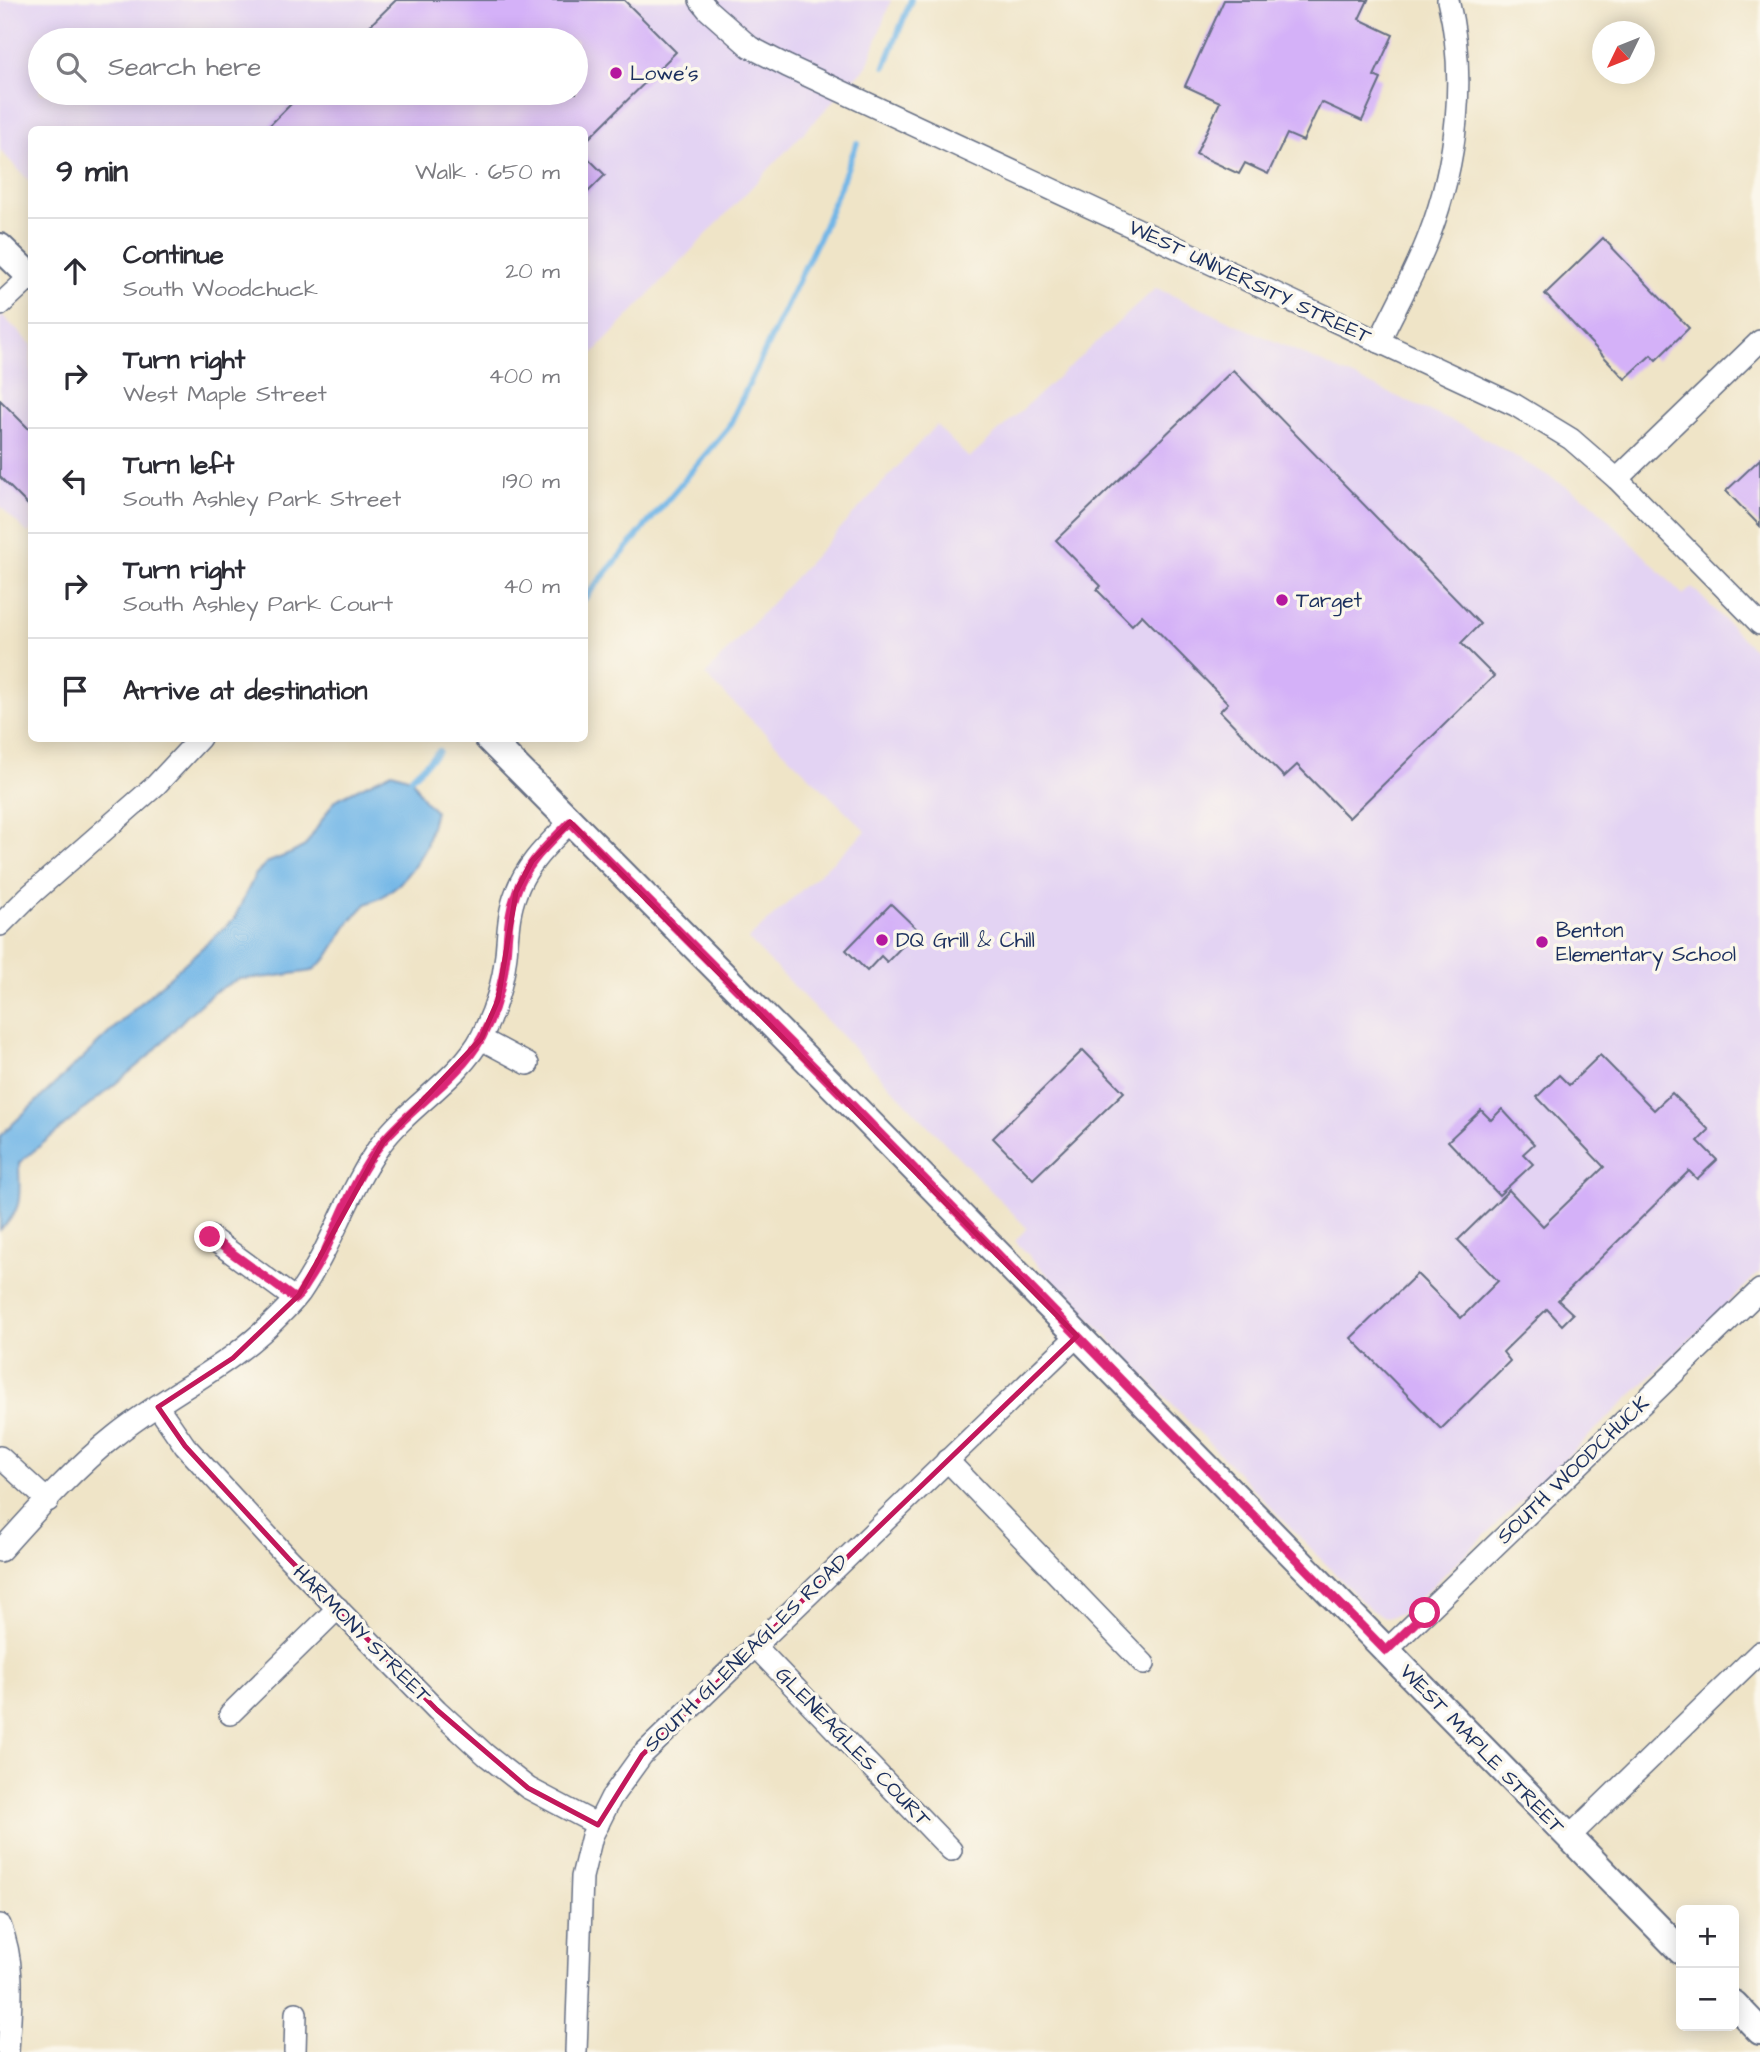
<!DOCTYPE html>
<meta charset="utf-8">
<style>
:root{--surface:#fff;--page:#f2f2f3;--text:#2b2b33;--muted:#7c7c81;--line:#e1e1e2}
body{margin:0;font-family:"Architects Daughter",sans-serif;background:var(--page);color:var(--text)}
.controls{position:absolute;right:21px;bottom:21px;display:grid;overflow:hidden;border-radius:10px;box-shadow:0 4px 18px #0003}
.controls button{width:63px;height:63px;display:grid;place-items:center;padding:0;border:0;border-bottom:2px solid var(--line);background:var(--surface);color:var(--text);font:35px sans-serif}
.compass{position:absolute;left:1592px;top:21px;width:63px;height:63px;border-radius:50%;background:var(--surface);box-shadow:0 4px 18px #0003;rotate:227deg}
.stop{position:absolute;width:21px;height:21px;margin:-16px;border:5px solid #db2777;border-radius:50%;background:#fff}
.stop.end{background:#db2777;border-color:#fff;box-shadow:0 2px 7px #0008}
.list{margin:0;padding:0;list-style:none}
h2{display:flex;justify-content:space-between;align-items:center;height:91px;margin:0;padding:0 28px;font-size:30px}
h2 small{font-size:23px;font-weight:400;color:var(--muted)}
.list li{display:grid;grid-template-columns:46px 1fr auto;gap:21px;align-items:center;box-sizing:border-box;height:105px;padding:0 28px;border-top:2px solid var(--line)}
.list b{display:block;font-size:26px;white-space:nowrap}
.list p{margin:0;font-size:23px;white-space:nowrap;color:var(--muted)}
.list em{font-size:23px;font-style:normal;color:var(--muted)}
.icon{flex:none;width:38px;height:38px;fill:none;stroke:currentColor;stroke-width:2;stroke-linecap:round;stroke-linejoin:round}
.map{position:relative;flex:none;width:1760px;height:2052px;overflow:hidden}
.search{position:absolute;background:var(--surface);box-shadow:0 4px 18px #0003;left:28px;top:28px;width:560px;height:77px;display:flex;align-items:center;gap:18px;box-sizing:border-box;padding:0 24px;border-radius:38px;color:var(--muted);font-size:26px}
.panel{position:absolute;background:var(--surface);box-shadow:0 4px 18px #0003;left:28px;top:126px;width:560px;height:616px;border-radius:10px}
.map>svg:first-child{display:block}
</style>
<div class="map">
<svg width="1760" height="2052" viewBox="0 0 1760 2052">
<rect width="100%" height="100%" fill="#fbf7ec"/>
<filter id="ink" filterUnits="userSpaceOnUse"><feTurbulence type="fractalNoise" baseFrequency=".0143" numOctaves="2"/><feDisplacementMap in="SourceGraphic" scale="14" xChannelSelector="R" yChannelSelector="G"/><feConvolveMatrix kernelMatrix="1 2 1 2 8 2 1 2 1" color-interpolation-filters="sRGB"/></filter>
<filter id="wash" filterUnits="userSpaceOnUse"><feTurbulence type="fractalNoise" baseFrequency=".00686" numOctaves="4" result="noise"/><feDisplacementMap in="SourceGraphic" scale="28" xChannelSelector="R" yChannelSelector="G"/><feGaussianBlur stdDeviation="1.57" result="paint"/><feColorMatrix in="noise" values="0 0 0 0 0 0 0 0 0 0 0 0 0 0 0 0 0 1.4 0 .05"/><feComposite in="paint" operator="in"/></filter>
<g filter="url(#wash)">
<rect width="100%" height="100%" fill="#efe4c7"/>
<!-- built -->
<g fill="#e3d3f3" fill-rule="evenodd">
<path d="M0,0H891L867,66L585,362L584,130H32L31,183L0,150ZM40,40H576V93H40Z"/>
<path d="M1156,288L1469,429L1589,500L1683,595L1692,587L1760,656V1272L1405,1612L1386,1618L1369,1609L1015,1241L1027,1228L748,939L866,831L705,675L936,425L969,458Z"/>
<path d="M0,313L31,344L32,530L28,533L0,506Z"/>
</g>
<!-- water -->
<path fill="#71b6e7" stroke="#4672a2" stroke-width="2" d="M392,772L411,778L424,800L435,811L426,846L415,865L399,884L382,897L366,904L351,920L327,958L312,971L270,977L238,979L214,992L187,1016L149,1056L19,1163C19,1194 25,1208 0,1230V1136L145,999L234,919L255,875L266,863L292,853L305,846L335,800Z"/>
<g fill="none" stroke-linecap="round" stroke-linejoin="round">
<!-- stream -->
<g stroke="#71b6e7" stroke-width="6">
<path d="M885,66L911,0"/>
<path d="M584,599L728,428L823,229L857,143"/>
<path d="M411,778L439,751"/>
</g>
</g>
<g id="blocks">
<!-- building -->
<g fill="#d4b1f8">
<path d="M396,0H624L676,52L584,143V130H265L302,93H576V40H355Z"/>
<path d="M1224,0H1368L1359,19L1393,35L1374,76L1381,79L1362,121L1321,102L1303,141L1287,134L1268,174L1245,163L1239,174L1196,154L1220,102L1185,86Z"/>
<path d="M584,154L605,175L584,196Z"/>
<path d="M1603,238L1689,328L1656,360L1651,355L1625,379L1545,294Z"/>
<path d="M1233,370L1480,624L1461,643L1494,676L1349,818L1297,765L1284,777L1220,711L1228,703L1142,615L1132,625L1097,590L1101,586L1056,540Z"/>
<path d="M0,400L32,432V509L0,477Z"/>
<path d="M1760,459V526L1726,491Z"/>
<path d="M891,904L918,930L887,962L881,956L867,971L846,950Z"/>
<path d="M1083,1050L1124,1092L1033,1179L993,1138Z"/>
<path d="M1600,1055L1654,1110L1672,1093L1709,1130L1698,1141L1717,1160L1697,1179L1689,1171L1558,1300L1573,1314L1562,1325L1547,1309L1503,1352L1510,1361L1441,1429L1351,1338L1417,1274L1461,1318L1498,1281L1458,1240L1509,1190L1543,1226L1604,1167L1537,1097L1559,1075L1569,1085Z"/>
<path d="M1502,1109L1534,1144L1523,1154L1533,1164L1499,1195L1448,1141L1481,1110L1491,1120Z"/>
</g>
</g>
</g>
<g filter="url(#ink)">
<use href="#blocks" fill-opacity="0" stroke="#656e83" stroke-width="2"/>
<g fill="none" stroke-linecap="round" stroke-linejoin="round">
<defs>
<g id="minor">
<path d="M700,0L708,10L750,47L787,66L1515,405L1571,439L1617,479L1760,624"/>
<path d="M0,305L30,277"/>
<path d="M1379,342C1395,308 1416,271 1429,236C1457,163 1467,76 1448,0"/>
<path d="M1617,479L1760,341"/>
<path d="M0,925L28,897L156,785L200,738"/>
<path d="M481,1039L528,1064"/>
<path d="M210,1237L295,1299"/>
<path d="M158,1407L185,1446L289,1559L437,1710L486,1755L528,1788L598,1825"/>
<path d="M0,1457L48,1501"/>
<path d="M947,1460L1144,1664"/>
<path d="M0,1551C36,1511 74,1468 116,1435C170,1392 230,1367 279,1316C286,1309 294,1301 300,1293C332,1246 348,1191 381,1144C409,1106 460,1078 482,1036C495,1010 503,984 506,955C508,934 508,913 516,893C527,863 549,844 570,822"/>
<path d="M754,1645L951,1850"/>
<path d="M1386,1651L1760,1290"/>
<path d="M230,1714L338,1608"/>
<path d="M1569,1837L1760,1652"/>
<path d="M0,1925C17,1966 10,2009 8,2052"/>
<path d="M295,2052L296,2013"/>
<path d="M576,2052L582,1877L592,1836L611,1798L642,1755L1077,1336"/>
</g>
<g id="major">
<path d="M0,247L32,278"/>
<path d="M488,738L852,1105L1681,1951"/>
<path d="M1734,2004L1760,2031"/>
</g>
</defs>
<!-- minor casing -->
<use href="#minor" stroke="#656e83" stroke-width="24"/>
<!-- major casing -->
<use href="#major" stroke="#656e83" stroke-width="30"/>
<!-- minor -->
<use href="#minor" stroke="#fff" stroke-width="21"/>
<!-- major -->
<use href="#major" stroke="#fff" stroke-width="26"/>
</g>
</g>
<g fill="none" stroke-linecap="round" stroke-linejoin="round" filter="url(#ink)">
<!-- route -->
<path stroke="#db2777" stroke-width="9" d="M210,1237L295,1299L299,1295C308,1280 319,1265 326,1249C343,1212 357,1173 383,1141C413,1105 459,1079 482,1037C495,1012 503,984 506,956C508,934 508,914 516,893C526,863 549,844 570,822L852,1105L1386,1651L1425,1613"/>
</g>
<!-- marked area -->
<path fill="none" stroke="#c2185b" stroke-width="5" stroke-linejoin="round" d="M570,822L1077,1336L642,1755L598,1825L528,1788L437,1710L289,1559L185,1446L158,1407L233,1358L299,1295L383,1142L481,1039L498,1000L516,892L532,861Z"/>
<!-- markers -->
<g fill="#b5179e" stroke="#fbf7ec" stroke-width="2.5">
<circle cx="616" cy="73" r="7"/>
<circle cx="1282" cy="600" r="7"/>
<circle cx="882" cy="940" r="7"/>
<circle cx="1542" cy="942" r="7"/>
</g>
<g text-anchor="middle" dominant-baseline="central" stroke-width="7" stroke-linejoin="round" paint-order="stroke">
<!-- poi labels -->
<g font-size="21" fill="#1b2f5e" stroke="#fbf7ec" text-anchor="start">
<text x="630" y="73">Lowe's</text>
<text x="1296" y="600">Target</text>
<text x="1556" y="930">Benton<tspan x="1556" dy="24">Elementary School</tspan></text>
<text x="896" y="940">DQ Grill &amp; Chill</text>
</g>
<!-- street labels -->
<g font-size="21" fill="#1b2f5e" stroke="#fbf7ec">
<text transform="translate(1250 282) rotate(25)">WEST UNIVERSITY STREET</text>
<text transform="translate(1573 1470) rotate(-44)">SOUTH WOODCHUCK</text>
<text transform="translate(362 1634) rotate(45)">HARMONY STREET</text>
<text transform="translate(746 1653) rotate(-44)">SOUTH GLENEAGLES ROAD</text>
<text transform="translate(853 1747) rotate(46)">GLENEAGLES COURT</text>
<text transform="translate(1482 1749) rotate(46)">WEST MAPLE STREET</text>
</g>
</g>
</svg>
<div class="controls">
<button>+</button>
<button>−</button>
</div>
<svg class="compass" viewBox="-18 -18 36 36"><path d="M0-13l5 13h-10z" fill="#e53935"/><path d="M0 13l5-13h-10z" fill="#7c7c81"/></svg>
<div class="stop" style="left:1425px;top:1613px"></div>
<div class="stop end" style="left:210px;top:1237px"></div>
<div class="search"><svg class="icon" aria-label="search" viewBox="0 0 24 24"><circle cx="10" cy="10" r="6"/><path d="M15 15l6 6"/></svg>Search here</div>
<section class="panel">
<h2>9 min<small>Walk · 650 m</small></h2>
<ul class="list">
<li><svg class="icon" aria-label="ahead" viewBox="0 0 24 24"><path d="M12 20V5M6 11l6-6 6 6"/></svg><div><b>Continue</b><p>South Woodchuck</p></div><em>20 m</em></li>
<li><svg class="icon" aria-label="right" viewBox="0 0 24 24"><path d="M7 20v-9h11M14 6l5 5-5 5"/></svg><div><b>Turn right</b><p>West Maple Street</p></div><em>400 m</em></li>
<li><svg class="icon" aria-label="left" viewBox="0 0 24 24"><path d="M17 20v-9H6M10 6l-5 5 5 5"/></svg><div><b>Turn left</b><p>South Ashley Park Street</p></div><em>190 m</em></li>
<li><svg class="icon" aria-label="right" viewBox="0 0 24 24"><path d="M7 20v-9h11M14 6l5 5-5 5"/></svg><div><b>Turn right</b><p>South Ashley Park Court</p></div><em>40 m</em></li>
<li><svg class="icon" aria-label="arrive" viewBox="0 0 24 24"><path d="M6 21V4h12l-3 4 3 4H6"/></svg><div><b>Arrive at destination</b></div></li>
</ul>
</section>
</div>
